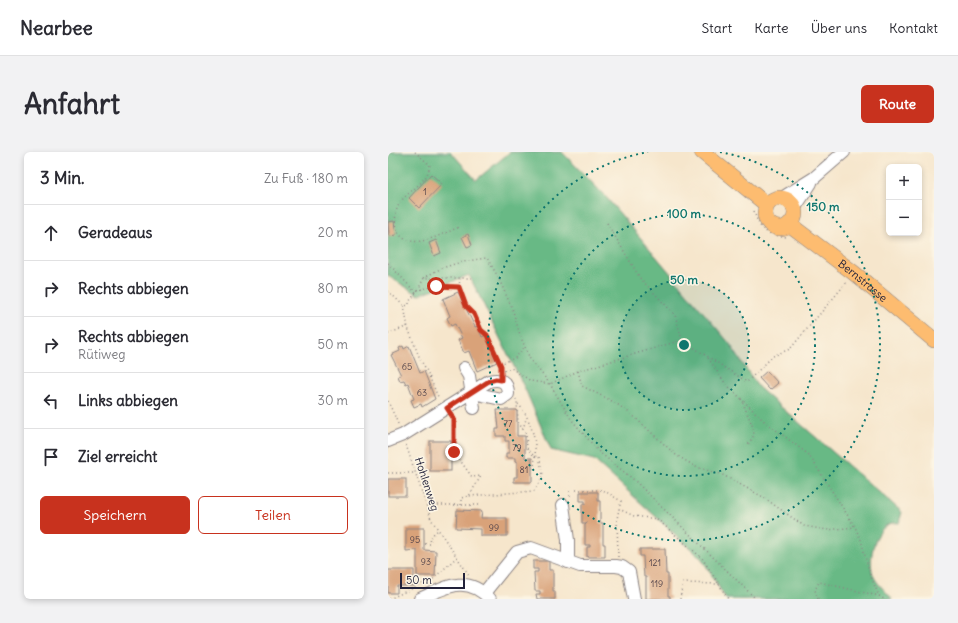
<!DOCTYPE html>
<html lang="de">
<meta charset="utf-8">
<style>
:root{--surface:#fff;--page:#f2f2f3;--text:#2b2b33;--muted:#7c7c81;--line:#e1e1e2;--accent:#c8321e}
body{margin:0;font-family:Delius,sans-serif;background:var(--page);color:var(--text)}
.controls{position:absolute;right:12px;top:12px;display:grid;overflow:hidden;border-radius:6px;box-shadow:0 2px 6px #0003}
.controls button{width:36px;height:36px;display:grid;place-items:center;padding:0;border:0;border-bottom:1px solid var(--line);background:var(--surface);color:var(--text);font:20px sans-serif}
.scale{position:absolute;left:12px;bottom:10px;width:65px;box-sizing:border-box;padding-left:4px;border:2px solid #22223b;border-top:0;font-size:11px;line-height:14px;white-space:nowrap;color:#22223b;-webkit-text-stroke:3px #fcf5e5;paint-order:stroke}
.stop{position:absolute;width:12px;height:12px;margin:-9px;border:3px solid #c8321e;border-radius:50%;background:#fff}
.stop.end{background:#c8321e;border-color:#fff;box-shadow:0 1px 4px #0008}
.list{margin:0;padding:0;list-style:none}
h2{display:flex;justify-content:space-between;align-items:center;height:52px;margin:0;padding:0 16px;font-size:17px}
h2 small{font-size:13px;font-weight:400;color:var(--muted)}
.list li{display:grid;grid-template-columns:26px 1fr auto;gap:12px;align-items:center;box-sizing:border-box;height:56px;padding:0 16px;border-top:1px solid var(--line)}
.list b{display:block;font-size:15px;white-space:nowrap}
.list p{margin:0;font-size:13px;white-space:nowrap;color:var(--muted)}
.list em{font-size:13px;font-style:normal;color:var(--muted)}
.actions{display:flex;gap:8px;padding:12px 16px}
.actions a{flex:1;padding:9px 0;border:1px solid var(--accent);border-radius:6px;text-align:center;font-size:14px;color:var(--accent)}
.actions .main{background:var(--accent);color:#fff}
.icon{flex:none;width:22px;height:22px;fill:none;stroke:currentColor;stroke-width:2;stroke-linecap:round;stroke-linejoin:round}
.map{position:relative;flex:none;width:546px;height:447px;overflow:hidden;border-radius:6px}
header{display:flex;align-items:center;gap:24px;box-sizing:border-box;height:56px;padding:0 20px;background:var(--surface);border-bottom:1px solid var(--line)}
header strong{font-size:19px}
nav{display:flex;gap:22px;margin-inline-start:auto;font-size:14px}
.intro{display:flex;align-items:center;justify-content:space-between;box-sizing:border-box;height:96px;padding:0 24px}
h1{margin:0;font-size:28px}
.button{padding:10px 18px;border-radius:6px;background:var(--accent);color:#fff;font-size:14px;font-weight:700}
main{display:flex;gap:24px;padding:0 24px}
aside{flex:1;background:var(--surface);border-radius:6px;box-shadow:0 2px 6px #0003}
.map>svg:first-child{display:block}
</style>
<header>
<strong>Nearbee</strong>
<nav><a>Start</a><a>Karte</a><a>Über uns</a><a>Kontakt</a></nav>
</header>
<div class="intro"><h1>Anfahrt</h1><a class="button">Route</a></div>
<main>
<aside>
<h2>3 Min.<small>Zu Fuß · 180 m</small></h2>
<ul class="list">
<li><svg class="icon" aria-label="ahead" viewBox="0 0 24 24"><path d="M12 20V5M6 11l6-6 6 6"/></svg><div><b>Geradeaus</b></div><em>20 m</em></li>
<li><svg class="icon" aria-label="right" viewBox="0 0 24 24"><path d="M7 20v-9h11M14 6l5 5-5 5"/></svg><div><b>Rechts abbiegen</b></div><em>80 m</em></li>
<li><svg class="icon" aria-label="right" viewBox="0 0 24 24"><path d="M7 20v-9h11M14 6l5 5-5 5"/></svg><div><b>Rechts abbiegen</b><p>Rütiweg</p></div><em>50 m</em></li>
<li><svg class="icon" aria-label="left" viewBox="0 0 24 24"><path d="M17 20v-9H6M10 6l-5 5 5 5"/></svg><div><b>Links abbiegen</b></div><em>30 m</em></li>
<li><svg class="icon" aria-label="arrive" viewBox="0 0 24 24"><path d="M6 21V4h12l-3 4 3 4H6"/></svg><div><b>Ziel erreicht</b></div></li>
</ul>
<div class="actions"><a class="main">Speichern</a><a>Teilen</a></div>
</aside>
<div class="map">
<svg width="546" height="447" viewBox="0 0 546 447">
<rect width="100%" height="100%" fill="#fcf5e5"/>
<filter id="ink" filterUnits="userSpaceOnUse"><feTurbulence type="fractalNoise" baseFrequency=".025" numOctaves="2"/><feDisplacementMap in="SourceGraphic" scale="8" xChannelSelector="R" yChannelSelector="G"/><feConvolveMatrix kernelMatrix="1 2 1 2 8 2 1 2 1" color-interpolation-filters="sRGB"/></filter>
<filter id="wash" filterUnits="userSpaceOnUse"><feTurbulence type="fractalNoise" baseFrequency=".012" numOctaves="4" result="noise"/><feDisplacementMap in="SourceGraphic" scale="16" xChannelSelector="R" yChannelSelector="G"/><feGaussianBlur stdDeviation="0.9" result="paint"/><feColorMatrix in="noise" values="0 0 0 0 0 0 0 0 0 0 0 0 0 0 0 0 0 1.4 0 .05"/><feComposite in="paint" operator="in"/></filter>
<g filter="url(#wash)">
<rect width="100%" height="100%" fill="#f6e6cc"/>
<!-- forest -->
<path fill="#68b985" stroke="#456e60" d="M0,0H63L88,28L122,0H174L218,45L342,192L370,235L514,360L511,371C488,366 478,409 486,425C490,433 499,440 504,447H338L314,407L206,308L163,298L138,239L81,123L31,143L0,124Z"/>
<g id="blocks">
<!-- building -->
<g fill="#d9a279">
<path d="M43,22L54,32L31,56L21,46Z"/>
<path d="M6,69L8,83L1,84L0,70Z"/>
<path d="M80,82L84,93L79,95L74,85Z"/>
<path d="M48,88L53,101L46,104L41,91Z"/>
<path d="M70,140L87,175L90,174L94,185L98,183L109,210L89,219L81,199L76,201L70,188L74,186L67,172L63,174L59,166L62,164L55,147Z"/>
<path d="M15,194L16,197L21,194L32,221L36,219L47,247L34,255L33,252L26,255L23,248L26,247L20,231L18,232L16,228L12,229L10,224L13,223L3,203L12,199L11,196Z"/>
<path d="M379,219L390,231L382,238L371,226Z"/>
<path d="M109,258H129V284H137V306H144V330H126V325H129V309H127V306H118V301H121V289H117V284H108V277H111Z"/>
<rect x="42" y="289" width="21" height="30"/>
<rect x="0" y="327" width="18" height="17"/>
<path d="M192,340H210V349H212V371H215V392H217V405H199V395H202V393H197V373L199,371H194V352H197V349H192Z"/>
<path d="M69,358L94,359L93,366H119V384H93V377L68,376Z"/>
<path d="M18,376H36V398L48,399L47,424H29V398L18,399Z"/>
<path d="M252,397H277L278,422H280V444H282V447H258V425H256L255,404H252Z"/>
<path d="M145,409H161V418H165V439H167V447H149L148,442H152V439H147L146,420H150V417H145Z"/>
<path d="M0,418H26V434H9V441H0Z"/>
</g>
</g>
</g>
<g filter="url(#ink)">
<use href="#blocks" fill-opacity="0" stroke="#8c8484" stroke-width="1"/>
<g fill="none" stroke-linecap="round" stroke-linejoin="round">
<defs>
<g id="minor">
<path d="M394,46L426,26L456,0"/>
<path d="M406,57L423,31"/>
<path d="M76,216L81,224L86,256"/>
<path d="M0,289L15,283L101,229C112,226 120,229 120,242L113,247L85,241"/>
<path d="M175,353L180,388V410"/>
<path d="M96,441L129,400L143,396L192,414H228L234,415L241,420L246,447"/>
<path d="M32,447C58,435 78,422 102,447"/>
</g>
<g id="major">
<path d="M314,0L379,53"/>
<circle cx="392" cy="61" r="15"/>
<path id="s1" d="M401,72L466,121L546,188"/>
</g>
</defs>
<!-- minor casing -->
<use href="#minor" stroke="#8c8484" stroke-width="14"/>
<!-- major casing -->
<use href="#major" stroke="#8c8484" stroke-width="16"/>
<!-- path -->
<g stroke="#8c8484" stroke-width="1.5" stroke-dasharray="1 3" stroke-linecap="butt">
<path d="M27,0L42,13C39,38 3,41 8,71C9,76 9,80 12,83C26,99 55,81 72,75"/>
<path d="M366,59C372,79 377,82 398,85"/>
<path d="M219,71L252,126L287,163L294,188"/>
<path d="M0,111L28,141"/>
<path d="M36,126C55,113 76,109 99,106L109,123L124,156L132,183L142,207L162,232L183,267L211,300L245,327L368,447"/>
<path d="M71,135L72,127"/>
<path d="M30,138L36,126H85"/>
<path d="M0,139L16,154L21,153V150L30,138L48,134L71,135L78,154L86,161L93,178L99,183L113,214V219"/>
<path d="M16,154L20,176L32,207L38,217L51,247"/>
<path d="M0,182L20,174"/>
<path d="M320,206L337,231L375,268L421,303L467,375L473,388L482,423L491,444"/>
<path d="M112,212L127,206L137,195"/>
<path d="M116,218L123,216L143,229L162,232L190,219L294,188L359,230L385,204L402,197L459,130"/>
<path d="M190,219L194,234L226,250L243,262L288,303L308,315L333,322L375,345L416,374L439,378L467,375"/>
<path d="M353,247L365,275L366,283L360,293"/>
<path d="M0,249L11,274"/>
<path d="M130,252C139,260 147,283 147,295C148,302 146,310 146,317"/>
<path d="M65,265L66,300L84,325L93,324L81,344"/>
<path d="M135,277L138,267"/>
<path d="M18,293L43,367L81,423"/>
<path d="M0,321H27"/>
<path d="M182,344V338H215L233,349L231,357L246,364L269,367L314,406L331,432"/>
<path d="M38,353H93"/>
<path d="M73,353V346L81,344L146,339L155,323L151,305L146,304L139,296L138,282L130,270L129,249L128,247"/>
<path d="M37,392H42L43,384L50,378"/>
<path d="M230,405L229,367L231,357"/>
<path d="M1,447L45,427L69,405"/>
<path d="M292,447L295,431L331,432L340,447"/>
<path d="M430,447L427,438L431,430L491,444L496,447"/>
</g>
<!-- minor -->
<use href="#minor" stroke="#fff" stroke-width="12"/>
<!-- major -->
<use href="#major" stroke="#fdbc70" stroke-width="15"/>
</g>
</g>
<g fill="none" stroke-linecap="round" stroke-linejoin="round" filter="url(#ink)">
<!-- route -->
<path stroke="#c8321e" stroke-width="5" d="M48,134L71,135L78,154L86,162L93,178L99,183L113,214V228L108,227L101,229L59,256L66,267V300"/>
</g>
<!-- distance rings -->
<circle cx="296" cy="193" r="65" fill="#0f766e" fill-opacity=".12"/>
<g fill="none" stroke="#0f766e" stroke-width="2" stroke-dasharray="2 4">
<circle cx="296" cy="193" r="65"/>
<circle cx="296" cy="193" r="131"/>
<path d="M332 0A196 196 0 1 1 260 0"/>
</g>
<g text-anchor="middle" dominant-baseline="central" stroke-width="3" stroke-linejoin="round" paint-order="stroke">
<!-- number labels -->
<g font-size="9" fill="#50424a">
<text x="37" y="39">1</text>
<text x="19" y="214">65</text>
<text x="34" y="240">63</text>
<text x="120" y="271">77</text>
<text x="129" y="295">79</text>
<text x="136" y="317">81</text>
<text x="106" y="375">99</text>
<text x="27" y="387">95</text>
<text x="38" y="409">93</text>
<text x="267" y="410">121</text>
<text x="269" y="431">119</text>
</g>
<!-- street labels -->
<g font-size="11" fill="#22223b" stroke="#fcf5e5">
<text stroke="none"><textPath href="#s1" startOffset="93">Bernstrasse</textPath></text>
<text transform="translate(39 332) rotate(72)">Hohlenweg</text>
</g>
</g>
<circle cx="296" cy="193" r="6" fill="#0f766e" stroke="#fcf5e5" stroke-width="2"/>
<g font-size="12" text-anchor="middle" font-weight="bold" fill="#0f766e" stroke="#fcf5e5" stroke-width="3" stroke-linejoin="round" paint-order="stroke">
<text x="435" y="59">150 m</text>
<text x="296" y="66">100 m</text>
<text x="296" y="132">50 m</text>
</g>
</svg>
<div class="controls">
<button>+</button>
<button>−</button>
</div>
<div class="scale">50 m</div>
<div class="stop" style="left:48px;top:134px"></div>
<div class="stop end" style="left:66px;top:300px"></div>
</div>
</main>
